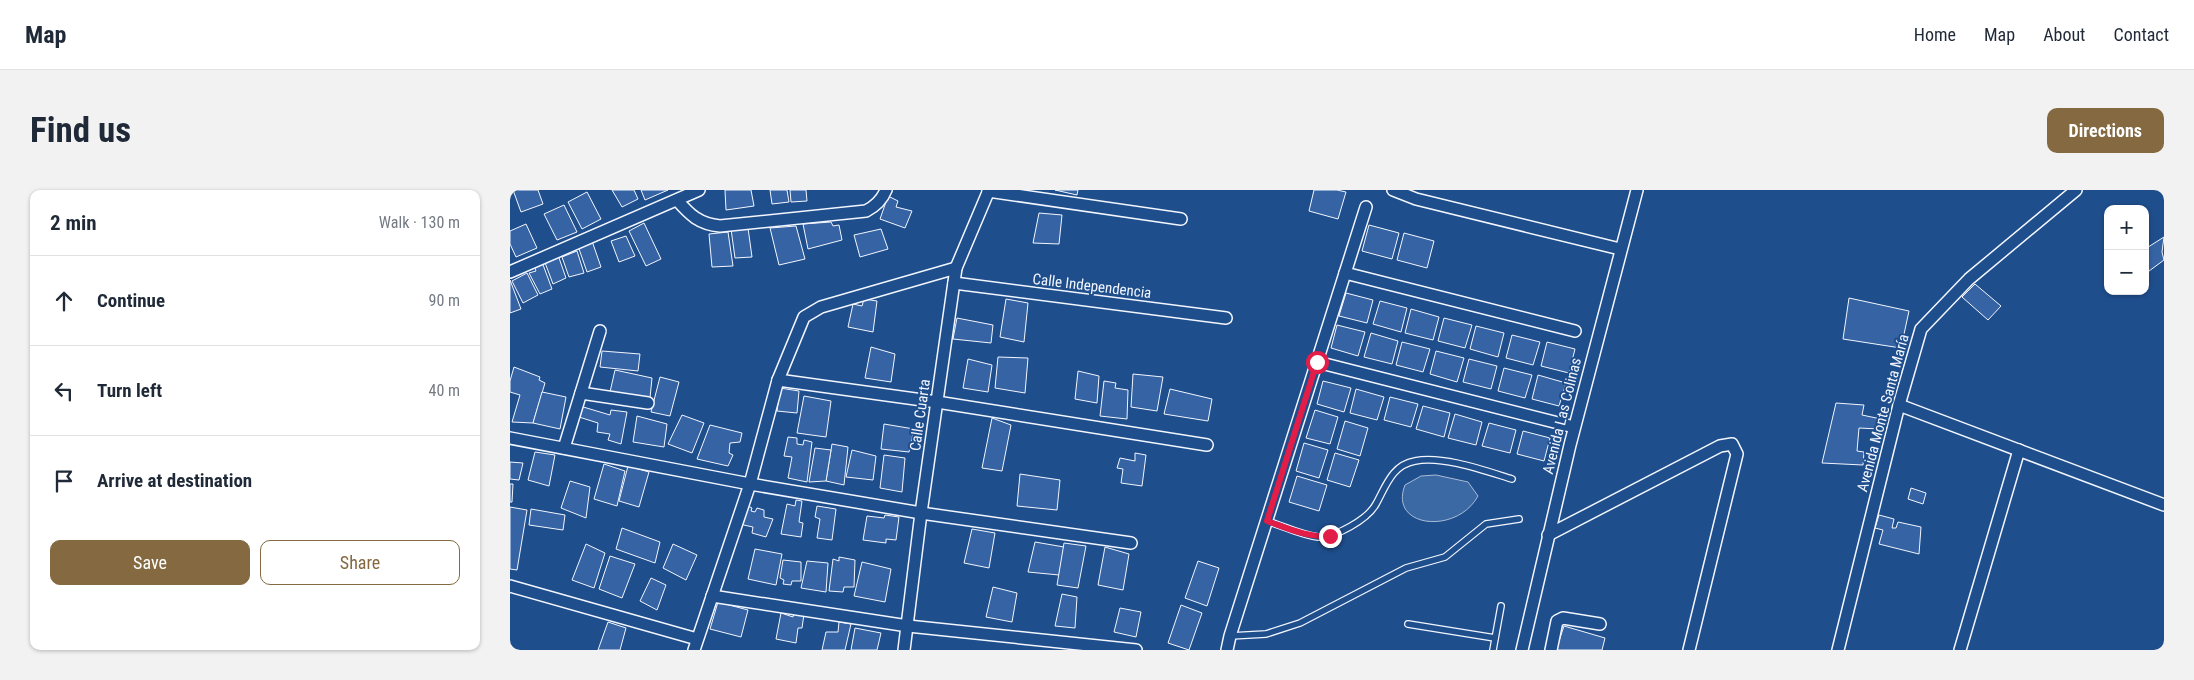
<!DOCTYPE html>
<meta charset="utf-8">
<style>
:root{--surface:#fff;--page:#f2f2f3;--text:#1f2937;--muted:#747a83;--line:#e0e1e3;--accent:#846941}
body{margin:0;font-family:"Roboto Condensed",sans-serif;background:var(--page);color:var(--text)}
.controls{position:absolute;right:15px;top:15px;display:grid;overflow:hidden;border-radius:10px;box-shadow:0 1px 4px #0004}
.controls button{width:45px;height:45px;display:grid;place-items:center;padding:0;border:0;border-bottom:1px solid var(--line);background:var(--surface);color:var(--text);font:25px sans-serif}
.stop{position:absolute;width:15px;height:15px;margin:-11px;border:4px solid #e11d48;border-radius:50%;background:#fff}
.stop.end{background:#e11d48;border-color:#fff;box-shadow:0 1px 5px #0008}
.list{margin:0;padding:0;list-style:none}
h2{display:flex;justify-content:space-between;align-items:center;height:65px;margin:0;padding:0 20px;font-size:21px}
h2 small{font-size:16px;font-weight:400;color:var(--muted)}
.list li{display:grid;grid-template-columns:32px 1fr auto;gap:15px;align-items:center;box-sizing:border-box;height:90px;padding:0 20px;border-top:1px solid var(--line)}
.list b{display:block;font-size:19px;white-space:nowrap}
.list em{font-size:16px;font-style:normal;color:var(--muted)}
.actions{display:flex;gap:10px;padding:15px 20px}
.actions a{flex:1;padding:11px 0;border:1px solid var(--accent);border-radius:10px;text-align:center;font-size:18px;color:var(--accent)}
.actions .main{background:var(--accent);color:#fff}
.icon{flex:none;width:28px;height:28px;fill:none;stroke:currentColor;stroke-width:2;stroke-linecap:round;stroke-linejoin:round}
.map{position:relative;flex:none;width:1654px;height:460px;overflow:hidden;border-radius:10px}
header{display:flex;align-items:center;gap:30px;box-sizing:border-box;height:70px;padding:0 25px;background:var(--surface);border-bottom:1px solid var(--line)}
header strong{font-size:24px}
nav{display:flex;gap:28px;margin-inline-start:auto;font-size:18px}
.intro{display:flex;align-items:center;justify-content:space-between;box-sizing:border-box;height:120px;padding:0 30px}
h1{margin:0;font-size:35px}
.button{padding:12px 22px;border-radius:10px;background:var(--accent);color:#fff;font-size:18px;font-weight:700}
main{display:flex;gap:30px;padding:0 30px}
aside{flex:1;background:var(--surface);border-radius:10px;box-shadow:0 1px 4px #0004}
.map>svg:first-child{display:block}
</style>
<header>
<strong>Map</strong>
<nav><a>Home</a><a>Map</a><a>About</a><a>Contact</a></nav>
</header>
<div class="intro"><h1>Find us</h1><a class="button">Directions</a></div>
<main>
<aside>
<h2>2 min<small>Walk · 130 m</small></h2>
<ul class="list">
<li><svg class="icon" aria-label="ahead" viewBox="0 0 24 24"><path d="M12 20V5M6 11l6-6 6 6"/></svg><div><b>Continue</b></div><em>90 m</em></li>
<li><svg class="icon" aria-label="left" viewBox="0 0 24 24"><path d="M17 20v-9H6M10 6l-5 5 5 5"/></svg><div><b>Turn left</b></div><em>40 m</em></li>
<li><svg class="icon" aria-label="arrive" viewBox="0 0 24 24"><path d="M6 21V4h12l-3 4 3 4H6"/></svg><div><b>Arrive at destination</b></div></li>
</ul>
<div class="actions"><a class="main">Save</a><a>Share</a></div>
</aside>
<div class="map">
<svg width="1654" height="460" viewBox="0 0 1654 460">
<rect width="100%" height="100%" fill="#1f4e8c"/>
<!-- water -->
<path fill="#3b69a3" stroke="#a8bbd7" d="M926,285L958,292L968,306C947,345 878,338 895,295L911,286Z"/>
<!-- building -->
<g fill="#3563a3" stroke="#f2f6ff">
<path d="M3,0H28L33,14L11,22Z"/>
<path d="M102,0H124L128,9L112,17Z"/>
<path d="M131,0H158L135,10Z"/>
<path d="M215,0H241L244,16L216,20Z"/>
<path d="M260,0H277L279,12L262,14Z"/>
<path d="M280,0H296L297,11L281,12Z"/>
<path d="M545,0H568L567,5Z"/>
<path d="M804,0H827L836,2L828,29L799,21Z"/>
<path d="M77,2L91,29L72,39L58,12Z"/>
<path d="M378,6L388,11L386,17L402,21L395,38L370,29Z"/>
<path d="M54,15L67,42L47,50L34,24Z"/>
<path d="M529,23L552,25L549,54L523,53Z"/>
<path d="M321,32L323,36L329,35L332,50L298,59L293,34Z"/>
<path d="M134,33L151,69L136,76L119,41Z"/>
<path d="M16,34L27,58L6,67L0,54V41Z"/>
<path d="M859,35L889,43L882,69L852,61Z"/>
<path d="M286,36L295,69L269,75L260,38Z"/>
<path d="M238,38L242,67L225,68L221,39Z"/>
<path d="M371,39L378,59L350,67L344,45Z"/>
<path d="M218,42L223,76L202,77L199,44Z"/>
<path d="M894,43L924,51L917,78L887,70Z"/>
<path d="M116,46L125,66L109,72L101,51Z"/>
<path d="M1654,47L1652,62L1654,70L1635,84V59Z"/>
<path d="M82,51L91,77L77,82L68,56Z"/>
<path d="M67,61L74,83L59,87L52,67Z"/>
<path d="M48,65L56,88L43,94L34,70Z"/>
<path d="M32,72L42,99L30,104L19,83L26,81L23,74Z"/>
<path d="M17,83L28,105L13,113L2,91Z"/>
<path d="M0,90L11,119L0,123Z"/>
<path d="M1465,94L1491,116L1478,130L1452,107Z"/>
<path d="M836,103L863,110L857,133L829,126Z"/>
<path d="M1339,108L1399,121L1391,158L1333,149Z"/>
<path d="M354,109L367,111L363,142L338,137L343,114L352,116Z"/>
<path d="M496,109L518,113L514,152L490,147Z"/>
<path d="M870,111L897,118L891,142L863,134Z"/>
<path d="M901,119L929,127L923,150L895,143Z"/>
<path d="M447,128L483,135L481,153L443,149Z"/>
<path d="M934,128L962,135L955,158L928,151Z"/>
<path d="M827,135L855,142L848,166L821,158Z"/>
<path d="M966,136L994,143L988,167L960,159Z"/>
<path d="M861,143L888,151L882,174L854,167Z"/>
<path d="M1002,145L1030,152L1023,175L996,168Z"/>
<path d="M892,152L920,159L913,182L886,175Z"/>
<path d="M1037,152L1065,159L1059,183L1031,176Z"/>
<path d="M361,157L385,164L381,192L355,188Z"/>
<path d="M92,161L130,164L128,181L90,177Z"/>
<path d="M926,161L954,168L947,192L920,184Z"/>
<path d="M488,167L518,168L515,203L485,198Z"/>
<path d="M458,169L482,175L478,202L453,198Z"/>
<path d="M959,169L987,176L981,199L953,192Z"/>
<path d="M4,177L30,187L29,190L35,193L23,233L2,232L10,205L0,202V191Z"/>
<path d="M994,178L1022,185L1015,208L988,201Z"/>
<path d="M105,180L142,188L140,208L100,202Z"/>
<path d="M568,181L589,186L587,213L565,209Z"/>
<path d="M623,184L653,187L647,221L621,217Z"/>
<path d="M1028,185L1056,193L1049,216L1022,209Z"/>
<path d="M150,187L169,192L160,226L141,222Z"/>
<path d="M594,191L606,193L605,198L618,200L617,229L590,226Z"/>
<path d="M813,191L841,198L834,222L807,214Z"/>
<path d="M270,198L289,201L287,223L267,221Z"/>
<path d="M660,199L702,209L698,231L654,224Z"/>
<path d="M846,199L874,207L867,230L840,223Z"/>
<path d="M32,202L56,207L50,239L23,233Z"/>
<path d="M294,206L321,211L316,247L287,243Z"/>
<path d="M880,207L908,214L901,237L874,230Z"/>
<path d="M1326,213L1354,215L1352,225L1371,229L1369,239L1349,238L1347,261L1354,262L1353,275L1312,273Z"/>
<path d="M70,216L100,225L101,220L117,222L111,254L98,250L100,244L87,242L88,233L69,227Z"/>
<path d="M913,216L940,223L934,247L906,239Z"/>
<path d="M805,220L828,227L820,254L796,248Z"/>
<path d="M945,224L972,232L966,255L938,248Z"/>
<path d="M172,225L194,233L182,263L158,254Z"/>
<path d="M127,226L157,234L154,257L123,252Z"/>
<path d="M482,228L501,235L492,281L472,278Z"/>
<path d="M835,231L858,238L850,266L827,259Z"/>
<path d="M979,233L1006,240L1000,263L972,256Z"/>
<path d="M374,234L404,239L399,262L371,259Z"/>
<path d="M200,235L232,243L230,252L220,253L219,263L223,265L218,276L187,269Z"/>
<path d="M1013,241L1040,248L1034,271L1007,264Z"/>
<path d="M278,247L287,248V254L293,255L294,250L302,252L297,292L278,288L282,267L274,266Z"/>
<path d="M794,253L818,260L809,288L786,281Z"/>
<path d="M322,254L338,257L334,295L316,291Z"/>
<path d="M305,258L321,260L316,291L299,292Z"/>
<path d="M342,260L366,266L363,290L336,287Z"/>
<path d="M25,262L45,265L39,296L18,290Z"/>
<path d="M625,263L636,265L632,296L611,293L613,279L607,278L610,268L625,271Z"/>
<path d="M825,263L849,270L840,297L817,290Z"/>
<path d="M374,265L395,268L392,302L370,298Z"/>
<path d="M0,272L13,273L9,290L0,289Z"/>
<path d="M94,274L115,281L107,316L84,309Z"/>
<path d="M118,276L139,282L129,317L109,311Z"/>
<path d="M510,284L550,290L547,320L507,316Z"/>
<path d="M787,286L817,295L809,321L779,312Z"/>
<path d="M60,291L80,297L76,328L51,318Z"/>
<path d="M0,294H3L2,312H0Z"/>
<path d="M1401,298L1416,303L1413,314L1398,309Z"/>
<path d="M286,310L292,311L289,332L293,333L291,347L271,344L277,314L285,316Z"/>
<path d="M236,315L242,318L241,321L245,322L247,318L254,320V327L263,329L256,347L242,343L243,337L229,334Z"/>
<path d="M307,316L326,319L322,350L307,348L310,329L305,327Z"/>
<path d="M0,317L17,320L7,380L0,379Z"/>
<path d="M21,319L55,325L53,340L19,335Z"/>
<path d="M375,325L389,327L386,350L376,349V353L353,350L357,326L374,328Z"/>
<path d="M1369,325L1384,329L1382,338H1386L1388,332L1411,337L1409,364L1369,354L1373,340L1365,338Z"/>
<path d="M112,338L150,352L145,373L106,359Z"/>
<path d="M462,339L485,343L479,378L454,373Z"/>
<path d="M525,352L554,357L549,385L518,382Z"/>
<path d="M554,353L576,356L568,398L547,395Z"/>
<path d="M76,354L95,363L84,398L62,390Z"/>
<path d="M163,354L187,365L176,390L153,378Z"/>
<path d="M595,357L619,364L613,400L588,395Z"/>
<path d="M245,359L272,364L266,395L238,389Z"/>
<path d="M100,366L125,374L112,408L89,399Z"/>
<path d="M329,367L345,370L344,397H334L333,402L319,401L323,369L329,371Z"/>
<path d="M273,370L291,372V391H282L281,395L273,394L274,390L270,388Z"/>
<path d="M297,371L318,373L316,402L291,398Z"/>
<path d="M688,371L709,378L697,416L675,408Z"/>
<path d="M352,372L381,379L375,412L344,406Z"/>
<path d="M141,388L156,395L147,420L130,411Z"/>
<path d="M483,397L507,403L502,432L476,427Z"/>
<path d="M552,404L567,407L565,438L545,436Z"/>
<path d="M208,412L238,420L231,447L200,439Z"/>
<path d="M671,415L692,423L679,460L658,453Z"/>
<path d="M610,418L631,422L626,447L604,442Z"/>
<path d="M271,423L283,427L284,423L294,424L292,438H288L286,453L266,449Z"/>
<path d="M98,432L116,438L110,460H88Z"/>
<path d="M329,432L341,434L335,460H312L316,442H328Z"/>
<path d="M1054,436L1095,448L1092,460H1046Z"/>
<path d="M345,438L371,443L367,460H341Z"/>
</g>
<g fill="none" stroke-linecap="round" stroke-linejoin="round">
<defs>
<g id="service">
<path d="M757,331C773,336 791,345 808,347C825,348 858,329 866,314C876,296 882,275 905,271C932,265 976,281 1002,289"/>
<path d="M898,434L985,448"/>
<path d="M720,446L756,444L790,433L896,378L935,367L976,334L1009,329"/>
<path d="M983,460L991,416"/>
</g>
<g id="minor">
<path d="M883,0L906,9L1110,59"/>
<path d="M478,1L671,29"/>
<path d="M167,10C180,25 189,34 210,36L356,21C366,16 372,10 376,0"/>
<path d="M0,82L189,0"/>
<path d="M835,83L1065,141"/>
<path d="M444,93L716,128"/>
<path d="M807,172L1064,237"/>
<path d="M268,190L427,212L697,255"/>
<path d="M71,203L138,213"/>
<path d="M1389,215L1654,315"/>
<path d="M0,248L240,294L411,323L621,353"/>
<path d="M54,258L90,141"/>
<path d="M1038,345L1210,256L1222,254L1227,264L1179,460"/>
<path d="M0,396L187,449"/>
<path d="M202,406L398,436L626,460"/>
<path d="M184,460L240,294L268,190L294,127L311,117L446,78"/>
<path d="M394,460L411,323L446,78L479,0"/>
<path d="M717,460L720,446L856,17"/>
<path d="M1012,460L1060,255L1127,0"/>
<path d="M1041,460L1047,431L1053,428L1090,434"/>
<path d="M1328,460L1389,215L1411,139L1459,89L1566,0"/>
<path d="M1450,460L1509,260"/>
</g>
</defs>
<!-- service casing -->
<use href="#service" stroke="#f2f6ff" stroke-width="8"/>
<!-- minor casing -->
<use href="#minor" stroke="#f2f6ff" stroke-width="14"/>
<!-- service -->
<use href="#service" stroke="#1f4e8c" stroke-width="5.5"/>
<!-- minor -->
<use href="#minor" stroke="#1f4e8c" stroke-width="11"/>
</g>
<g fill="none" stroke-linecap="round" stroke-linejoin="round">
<!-- route -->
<path stroke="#e11d48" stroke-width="6" d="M807,172L757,331C777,338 798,348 820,346"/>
</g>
<g text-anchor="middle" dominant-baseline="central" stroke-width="4" stroke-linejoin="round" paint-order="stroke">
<!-- street labels -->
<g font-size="15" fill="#f2f6ff" stroke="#1f4e8c">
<text transform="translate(582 96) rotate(7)">Calle Independencia</text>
<text transform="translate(1373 223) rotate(-75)">Avenida Monte Santa María</text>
<text transform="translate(410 225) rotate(-82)">Calle Cuarta</text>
<text transform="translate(1052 226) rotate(-76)">Avenida Las Colinas</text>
</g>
</g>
</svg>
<div class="controls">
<button>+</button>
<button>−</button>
</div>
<div class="stop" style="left:807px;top:172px"></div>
<div class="stop end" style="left:820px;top:346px"></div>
</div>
</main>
